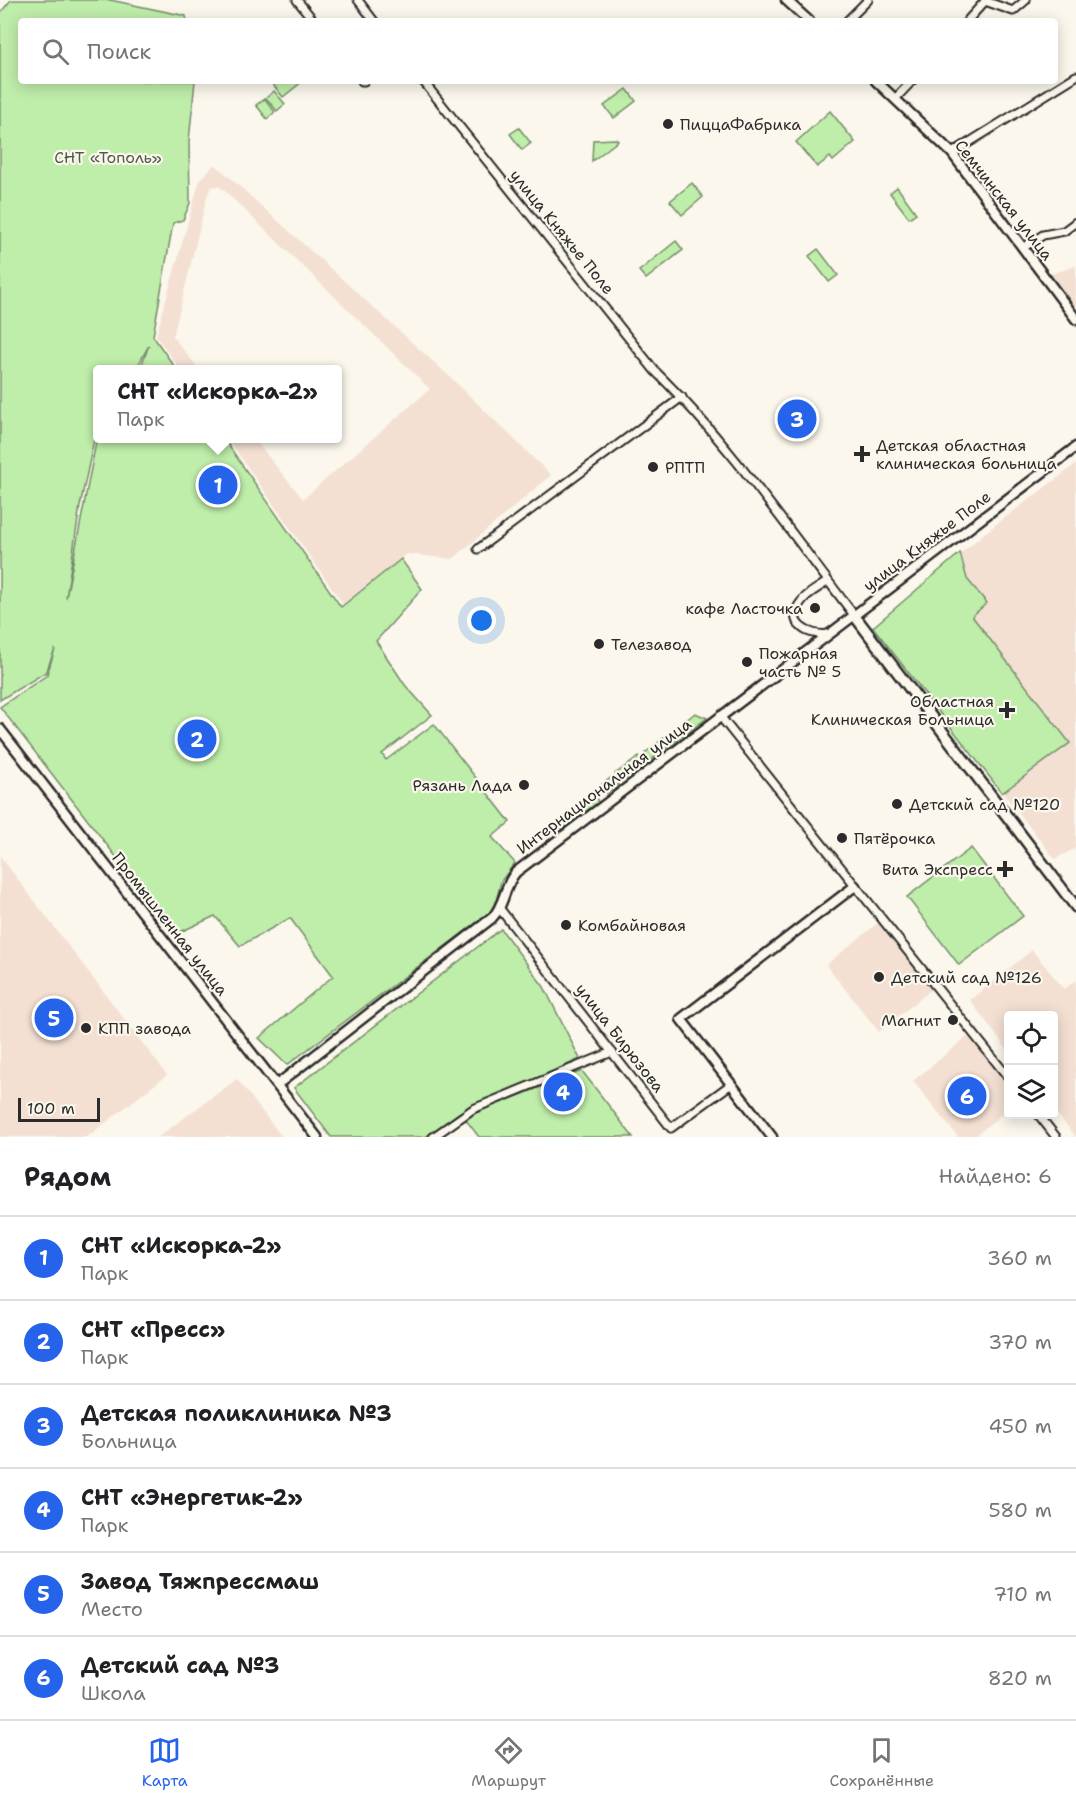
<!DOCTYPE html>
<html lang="ru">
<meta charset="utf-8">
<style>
:root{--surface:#fff;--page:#f6f6f6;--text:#202124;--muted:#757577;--line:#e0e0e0;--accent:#2563eb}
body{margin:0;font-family:"Shantell Sans",sans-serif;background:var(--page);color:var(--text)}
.controls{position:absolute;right:18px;bottom:18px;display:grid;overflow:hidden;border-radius:6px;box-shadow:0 3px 15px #0003}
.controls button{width:54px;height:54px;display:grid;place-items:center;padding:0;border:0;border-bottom:2px solid var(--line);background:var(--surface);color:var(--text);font:30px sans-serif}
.scale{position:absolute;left:18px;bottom:15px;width:82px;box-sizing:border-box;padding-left:6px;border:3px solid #2b2b2b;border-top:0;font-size:16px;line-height:21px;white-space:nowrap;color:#2b2b2b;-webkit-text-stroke:4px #fbf7ec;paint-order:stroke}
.you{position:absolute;left:482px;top:621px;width:21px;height:21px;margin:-15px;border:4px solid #fff;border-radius:50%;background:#1a73e8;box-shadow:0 0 0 9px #1a73e833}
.badge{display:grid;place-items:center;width:39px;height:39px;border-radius:50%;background:var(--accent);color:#fff;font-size:20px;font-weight:700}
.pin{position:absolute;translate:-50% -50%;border:3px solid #fff;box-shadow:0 2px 6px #0006}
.popup{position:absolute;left:93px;top:365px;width:249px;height:78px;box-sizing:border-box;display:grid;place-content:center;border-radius:6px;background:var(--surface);filter:drop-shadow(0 2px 4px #0005);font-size:20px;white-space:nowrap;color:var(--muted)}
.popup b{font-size:22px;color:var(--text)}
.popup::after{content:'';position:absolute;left:50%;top:100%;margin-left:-12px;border:12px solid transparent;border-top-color:var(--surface)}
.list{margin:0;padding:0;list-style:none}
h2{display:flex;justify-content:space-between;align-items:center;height:78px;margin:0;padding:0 24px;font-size:26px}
h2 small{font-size:20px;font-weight:400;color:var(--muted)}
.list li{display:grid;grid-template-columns:39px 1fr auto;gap:18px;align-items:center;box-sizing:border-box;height:84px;padding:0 24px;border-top:2px solid var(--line)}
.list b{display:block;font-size:22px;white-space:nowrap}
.list p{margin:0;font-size:20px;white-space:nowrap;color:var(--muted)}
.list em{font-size:20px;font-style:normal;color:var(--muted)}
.icon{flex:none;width:33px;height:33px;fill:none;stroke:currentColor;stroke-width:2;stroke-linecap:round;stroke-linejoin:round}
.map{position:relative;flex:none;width:1076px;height:1137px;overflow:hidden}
.search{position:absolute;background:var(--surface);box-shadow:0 3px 15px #0003;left:18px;right:18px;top:18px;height:66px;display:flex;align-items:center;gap:15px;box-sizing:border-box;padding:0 21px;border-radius:6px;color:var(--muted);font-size:22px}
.sheet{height:582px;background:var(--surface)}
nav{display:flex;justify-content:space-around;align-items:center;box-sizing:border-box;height:84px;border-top:2px solid var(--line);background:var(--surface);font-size:16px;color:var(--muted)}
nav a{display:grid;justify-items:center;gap:3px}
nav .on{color:var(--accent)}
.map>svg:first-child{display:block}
</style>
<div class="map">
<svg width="1076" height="1137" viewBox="0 0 1076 1137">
<rect width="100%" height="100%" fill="#fbf7ec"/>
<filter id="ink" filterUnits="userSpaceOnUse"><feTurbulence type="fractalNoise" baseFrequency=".0167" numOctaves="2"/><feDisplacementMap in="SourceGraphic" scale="12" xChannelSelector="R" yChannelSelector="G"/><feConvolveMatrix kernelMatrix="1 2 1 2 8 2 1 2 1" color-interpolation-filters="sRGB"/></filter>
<g filter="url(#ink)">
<!-- built -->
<g fill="#f3e0d3">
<path d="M215,164L449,376L551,475L453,559L407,554L343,604L228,439H254L303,499L430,389L224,190L218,186L212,187L208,193L173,337L199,369H180L156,336L200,179Z"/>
<path d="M1076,266V313L1048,275Z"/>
<path d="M1076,464V848L1055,859L873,627L986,532Z"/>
<path d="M0,856L167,1075L87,1137H0Z"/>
<path d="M879,922L932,989L879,1032L826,965Z"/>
<path d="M1032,950L1064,989L1076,980V1137L1054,1110V1016H1008V1051L970,1000Z"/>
<path d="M969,1035L1008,1083V1109L974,1137H958L913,1081Z"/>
<path d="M237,1079L282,1137H158Z"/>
</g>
<!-- green -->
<g fill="#bfedaa" stroke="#758c6a" stroke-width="1.5">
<path d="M11,0H110L186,16L187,21H21V81H195L189,141L190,203L183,220L173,223L153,336L176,369H140L149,345L136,369L98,370V421L80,506L66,598L98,432V438L224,439L341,607L401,559L422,589L376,641L405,685L432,715L382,754L386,760L434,724L510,822L492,837L515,863L501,881L495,906L488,914L287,1065L259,1038L333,976L290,918L240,946L215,916L176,934L0,707L47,675L55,649L46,672L0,700V13Z"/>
<path d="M270,81H303L283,97Z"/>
<path d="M627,89L636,101L614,118L604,106Z"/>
<path d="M274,91L285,104L277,111L266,98Z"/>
<path d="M265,99L275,112L267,119L256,105Z"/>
<path d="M830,111L855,142L833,161L830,157L817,167L796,142Z"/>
<path d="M519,128L531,143L522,150L510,134Z"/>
<path d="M616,139L618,141L592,161L593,140Z"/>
<path d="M692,183L703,197L682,215L670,201Z"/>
<path d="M897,187L916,213L909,218L890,193Z"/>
<path d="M676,241L683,250L646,279L639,271Z"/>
<path d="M818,249L838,275L829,282L809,256Z"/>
<path d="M960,553L967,579L987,603L972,616L1070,743L1002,793L873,627Z"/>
<path d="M695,713L707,718L651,760L645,753Z"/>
<path d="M639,757L646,765L621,782L615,774Z"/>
<path d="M612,777L619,785L607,793L604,792L601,785Z"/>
<path d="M596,796L598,803L576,818L571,817Z"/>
<path d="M971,848L1023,916L959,965L907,897Z"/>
<path d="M501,929L544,987L580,1059L459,1113L425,1137H331L294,1088Z"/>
<path d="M582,1071L633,1137H479L466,1120L475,1113Z"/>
</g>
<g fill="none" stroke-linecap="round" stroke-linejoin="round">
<defs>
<g id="minor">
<path d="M297,0L314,21"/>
<path d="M358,0L374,21"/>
<path d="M985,1L1013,11L1026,0"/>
<path d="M847,21L868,0"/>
<path d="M967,21L986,0"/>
<path d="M362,81H364"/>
<path d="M423,81L655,371C730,444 790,532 854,615"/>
<path d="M895,99L912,81"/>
<path d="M952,153L1076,76"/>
<path d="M1024,247L1043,235L1064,231L1076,222"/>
<path d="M478,549L682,397"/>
<path d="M828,581C819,588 807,593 801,602C784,623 809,637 829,634"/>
<path d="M720,716L1008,1077"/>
<path d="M500,909L671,1128L730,1085"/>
<path d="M1038,1114L1056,1137"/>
<path d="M433,1137L473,1109L612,1052"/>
</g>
<g id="tertiary">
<path d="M786,0L809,21"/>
<path d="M876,81L952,153L1076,319"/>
<path d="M0,729L317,1137"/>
<path d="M278,1084L492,918C505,905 504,885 516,872L1076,447"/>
<path d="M772,1137L681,1019L855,886"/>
</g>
<path id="secondary" d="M854,615L1076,907"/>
</defs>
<!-- minor casing -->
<use href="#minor" stroke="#2b2b2b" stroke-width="11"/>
<!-- tertiary casing -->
<use href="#tertiary" stroke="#2b2b2b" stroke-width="13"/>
<!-- secondary casing -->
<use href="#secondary" stroke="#2b2b2b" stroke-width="14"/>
<!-- minor -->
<use href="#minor" stroke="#fbf7ec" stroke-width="7"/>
<!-- tertiary -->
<use href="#tertiary" stroke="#fbf7ec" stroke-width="8"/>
<!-- secondary -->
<use href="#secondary" stroke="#fbf7ec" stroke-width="9"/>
</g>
</g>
<!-- markers -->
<g fill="#2b2b2b" stroke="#fbf7ec" stroke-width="2">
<circle cx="668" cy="124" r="6"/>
<path d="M859 445h6v6h6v6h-6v6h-6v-6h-6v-6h6z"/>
<circle cx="653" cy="467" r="6"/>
<circle cx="815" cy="608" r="6"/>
<circle cx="599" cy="644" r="6"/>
<circle cx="747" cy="662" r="6"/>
<path d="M1004 701h6v6h6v6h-6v6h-6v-6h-6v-6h6z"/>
<circle cx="524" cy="785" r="6"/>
<circle cx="897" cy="804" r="6"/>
<circle cx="842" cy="838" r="6"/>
<path d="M1002 860h6v6h6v6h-6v6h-6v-6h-6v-6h6z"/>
<circle cx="566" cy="925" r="6"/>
<circle cx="879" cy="977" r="6"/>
<circle cx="953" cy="1020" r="6"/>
<circle cx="86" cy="1028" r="6"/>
</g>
<g text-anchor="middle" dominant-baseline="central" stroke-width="4.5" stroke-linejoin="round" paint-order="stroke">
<!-- poi labels -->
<g font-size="16" fill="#2b2b2b" stroke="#fbf7ec" text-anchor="start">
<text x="680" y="124">ПиццаФабрика</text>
<text x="876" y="445">Детская областная<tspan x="876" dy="18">клиническая больница</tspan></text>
<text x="665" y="467">РПТП</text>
<text x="803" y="608" text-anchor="end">кафе Ласточка</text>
<text x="611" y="644">Телезавод</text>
<text x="759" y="653">Пожарная<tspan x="759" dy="18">часть № 5</tspan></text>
<text x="994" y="701" text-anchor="end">Областная<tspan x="994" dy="18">Клиническая Больница</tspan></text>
<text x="512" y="785" text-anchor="end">Рязань Лада</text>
<text x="909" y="804">Детский сад №120</text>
<text x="854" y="838">Пятёрочка</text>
<text x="993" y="869" text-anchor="end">Вита Экспресс</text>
<text x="578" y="925">Комбайновая</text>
<text x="891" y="977">Детский сад №126</text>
<text x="941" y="1020" text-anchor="end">Магнит</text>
<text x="98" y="1028">КПП завода</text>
</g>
<!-- park labels -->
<g font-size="16" fill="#505c4b" stroke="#fbf7ec">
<text x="108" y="157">СНТ «Тополь»</text>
</g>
<!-- street labels -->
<g font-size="16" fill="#2b2b2b" stroke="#fbf7ec">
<text transform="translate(1004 200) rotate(52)">Семчинская улица</text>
<text transform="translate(562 232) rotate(51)">улица Княжье Поле</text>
<text transform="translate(927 541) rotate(-37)">улица Княжье Поле</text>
<text transform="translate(604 786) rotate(-37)">Интернациональная улица</text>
<text transform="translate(170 924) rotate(52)">Промышленная улица</text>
<text transform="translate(620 1038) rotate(52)">улица Бирюзова</text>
</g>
</g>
</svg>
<div class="controls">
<button><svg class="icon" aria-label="locate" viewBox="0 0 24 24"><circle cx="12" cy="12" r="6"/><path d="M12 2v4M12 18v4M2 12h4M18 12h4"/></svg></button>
<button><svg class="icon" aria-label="layers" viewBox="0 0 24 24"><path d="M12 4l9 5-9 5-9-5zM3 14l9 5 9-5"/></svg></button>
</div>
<div class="scale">100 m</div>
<div class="you"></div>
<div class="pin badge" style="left:218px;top:485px">1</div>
<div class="popup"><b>СНТ «Искорка-2»</b>Парк</div>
<div class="pin badge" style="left:197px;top:739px">2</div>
<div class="pin badge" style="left:797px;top:419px">3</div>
<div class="pin badge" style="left:563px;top:1092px">4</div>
<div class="pin badge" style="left:54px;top:1018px">5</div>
<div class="pin badge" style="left:967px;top:1096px">6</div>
<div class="search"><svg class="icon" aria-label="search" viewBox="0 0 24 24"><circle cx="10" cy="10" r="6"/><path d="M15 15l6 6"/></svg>Поиск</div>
</div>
<section class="sheet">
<h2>Рядом<small>Найдено: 6</small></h2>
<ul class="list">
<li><span class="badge">1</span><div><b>СНТ «Искорка-2»</b><p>Парк</p></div><em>360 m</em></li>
<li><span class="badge">2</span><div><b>СНТ «Пресс»</b><p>Парк</p></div><em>370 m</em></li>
<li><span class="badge">3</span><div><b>Детская поликлиника №3</b><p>Больница</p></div><em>450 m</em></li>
<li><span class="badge">4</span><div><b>СНТ «Энергетик-2»</b><p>Парк</p></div><em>580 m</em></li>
<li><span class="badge">5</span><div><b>Завод Тяжпрессмаш</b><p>Место</p></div><em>710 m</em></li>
<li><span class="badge">6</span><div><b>Детский сад №3</b><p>Школа</p></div><em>820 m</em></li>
</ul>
</section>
<nav>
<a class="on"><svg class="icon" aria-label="map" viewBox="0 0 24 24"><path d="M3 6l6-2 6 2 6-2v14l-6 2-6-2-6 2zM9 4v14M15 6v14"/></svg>Карта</a>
<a><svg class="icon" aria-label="directions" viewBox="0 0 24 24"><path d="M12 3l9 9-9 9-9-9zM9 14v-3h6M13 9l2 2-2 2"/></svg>Маршрут</a>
<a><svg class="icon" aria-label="saved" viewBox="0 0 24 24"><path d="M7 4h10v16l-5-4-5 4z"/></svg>Сохранённые</a>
</nav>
